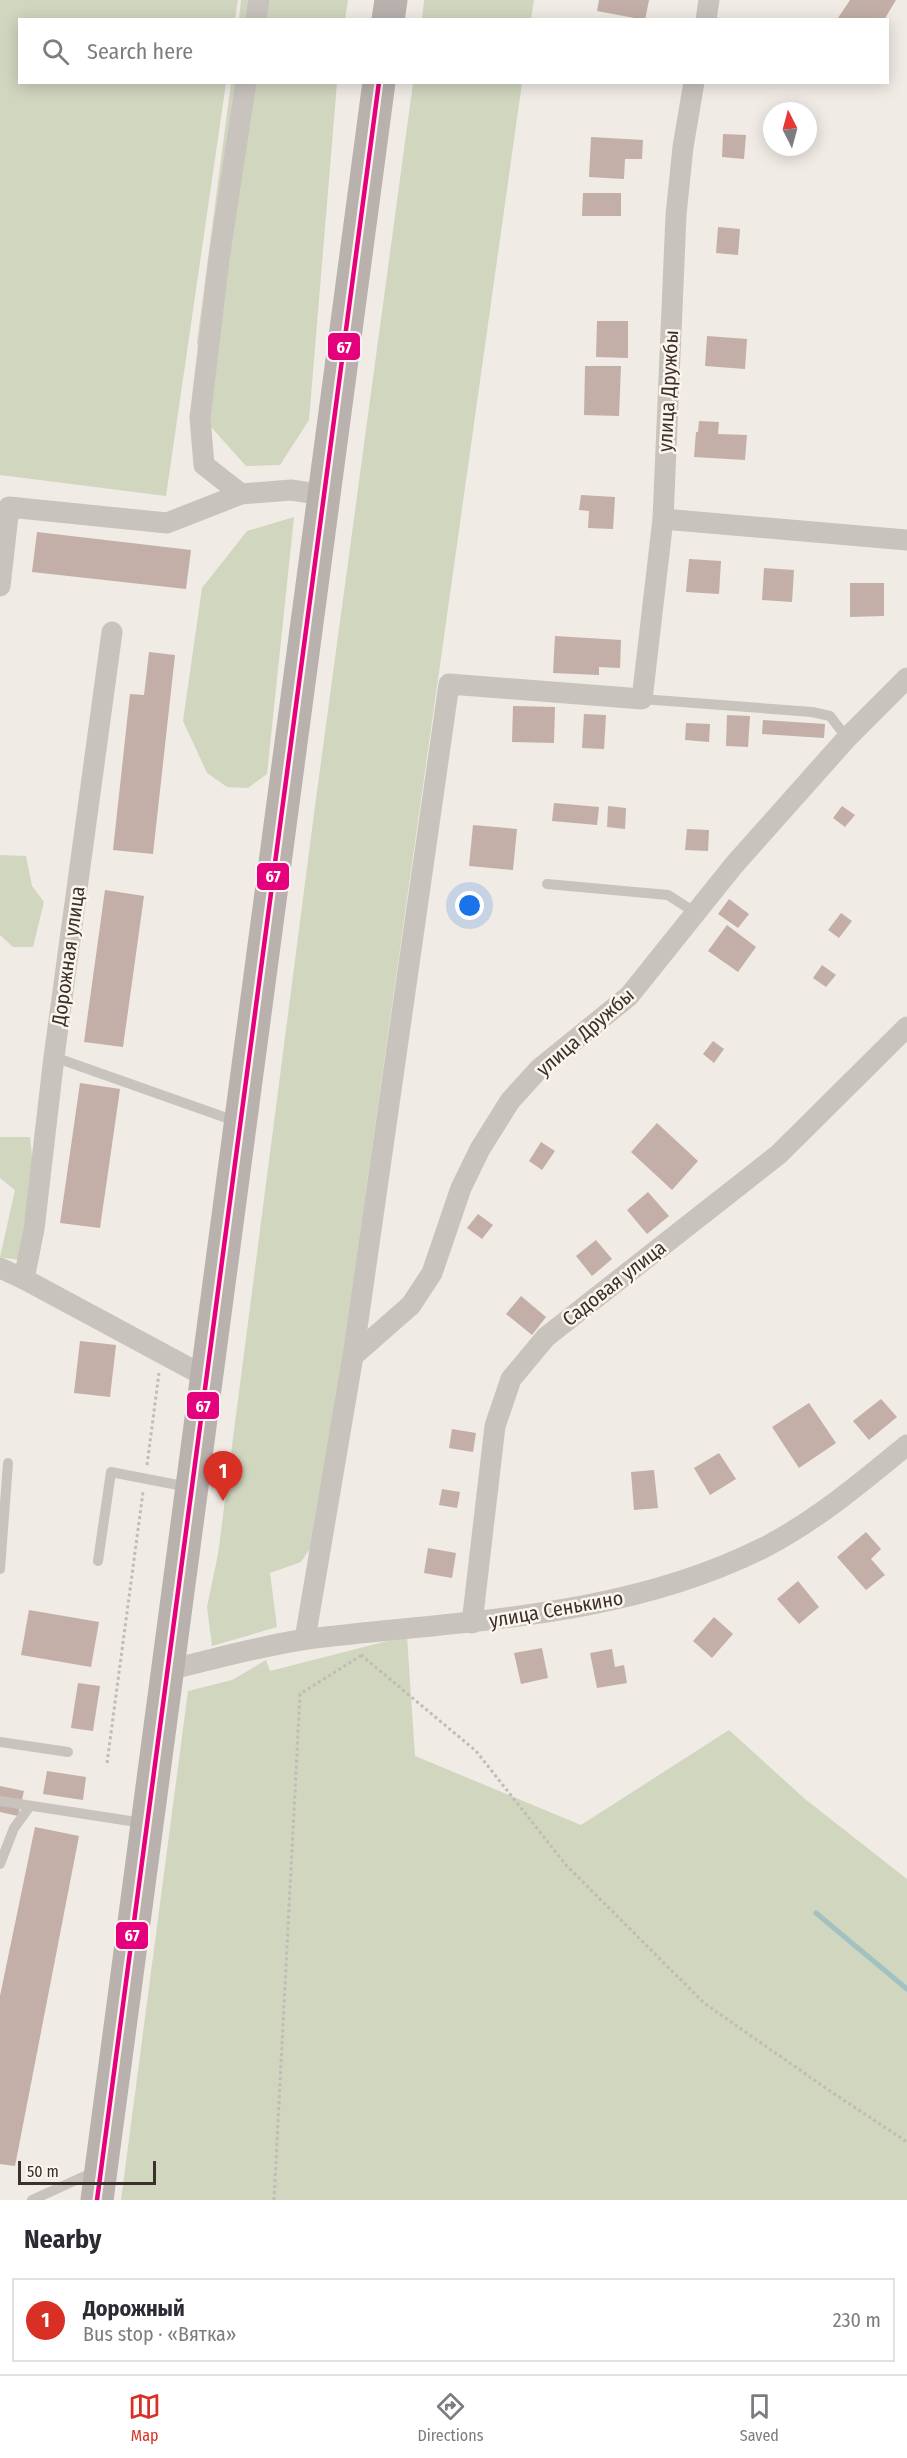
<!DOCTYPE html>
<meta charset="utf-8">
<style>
:root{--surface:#fff;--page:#f2f2f3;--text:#2b2b33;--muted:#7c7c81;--line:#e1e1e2;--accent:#d93025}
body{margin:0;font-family:"Fira Sans Condensed",sans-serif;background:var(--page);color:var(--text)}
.compass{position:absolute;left:763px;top:102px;width:54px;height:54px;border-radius:50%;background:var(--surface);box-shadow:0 3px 15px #0003;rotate:354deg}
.scale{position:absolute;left:18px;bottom:15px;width:138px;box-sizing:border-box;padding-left:6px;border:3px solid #3b302b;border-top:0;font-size:16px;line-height:21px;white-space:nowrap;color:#3b302b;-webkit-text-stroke:4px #fbf5ee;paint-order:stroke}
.you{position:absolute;left:470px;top:906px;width:21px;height:21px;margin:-15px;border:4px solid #fff;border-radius:50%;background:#1a73e8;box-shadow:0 0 0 9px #1a73e833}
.badge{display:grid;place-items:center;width:39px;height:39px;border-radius:50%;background:var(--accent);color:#fff;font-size:20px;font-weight:700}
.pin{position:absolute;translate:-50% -50px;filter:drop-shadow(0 2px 3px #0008)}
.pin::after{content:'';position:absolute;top:32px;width:21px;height:18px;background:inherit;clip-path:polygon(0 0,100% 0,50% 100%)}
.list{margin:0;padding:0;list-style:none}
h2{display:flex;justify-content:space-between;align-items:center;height:78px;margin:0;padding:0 24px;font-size:26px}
h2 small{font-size:20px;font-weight:400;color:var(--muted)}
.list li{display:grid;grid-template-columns:39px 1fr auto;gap:18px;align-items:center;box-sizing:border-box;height:84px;margin:0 12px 12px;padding:0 12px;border:2px solid var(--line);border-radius:0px}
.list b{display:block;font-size:22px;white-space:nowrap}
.list p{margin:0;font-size:20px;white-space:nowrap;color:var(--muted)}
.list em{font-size:20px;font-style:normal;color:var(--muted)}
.icon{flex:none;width:33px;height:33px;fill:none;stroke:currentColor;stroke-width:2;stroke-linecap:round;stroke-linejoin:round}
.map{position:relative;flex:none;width:907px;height:2200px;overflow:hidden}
.search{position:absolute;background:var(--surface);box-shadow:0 3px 15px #0003;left:18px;right:18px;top:18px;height:66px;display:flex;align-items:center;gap:15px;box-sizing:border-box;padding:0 21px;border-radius:0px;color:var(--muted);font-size:22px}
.sheet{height:174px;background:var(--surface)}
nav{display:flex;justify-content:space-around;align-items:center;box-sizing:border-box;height:84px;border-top:2px solid var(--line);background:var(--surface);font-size:16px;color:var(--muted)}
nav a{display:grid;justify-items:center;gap:3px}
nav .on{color:var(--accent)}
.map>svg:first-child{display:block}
</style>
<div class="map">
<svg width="907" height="2200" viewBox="0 0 907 2200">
<rect width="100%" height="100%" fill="#f0ebe5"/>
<!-- green -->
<g fill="#d1d6bf">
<path d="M0,0H238L235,19L20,20V82L226,83L166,496L0,475Z"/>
<path d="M241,0H348L345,19L239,20Z"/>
<path d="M424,0H534L531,19H422Z"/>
<path d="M231,83H337L309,420L280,465L246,466L211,427L197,342Z"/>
<path d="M413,83H522L317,1538L301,1562L270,1573L277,1627L212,1646L207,1607L218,1554L315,806Z"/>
<path d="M294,517L267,774L248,788L227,787L207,773L183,721L202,588L247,531Z"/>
<path d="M0,855L26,856L32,886L44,902L33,947H13L0,935Z"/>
<path d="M0,1137H30L33,1165L19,1260L0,1257L15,1190L0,1178Z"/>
<path d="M407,1636L415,1756L581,1825L729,1730L805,1799L907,1879V2200H121L188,1691L232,1680L266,1660L270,1671Z"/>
</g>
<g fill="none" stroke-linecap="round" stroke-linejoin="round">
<!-- stream -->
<path stroke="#a1c2c1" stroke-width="5" d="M816,1913L907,1989"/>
</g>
<!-- building -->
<g fill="#c3afa7">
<path d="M599,0H649L645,20L597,11Z"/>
<path d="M850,0H896L884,20H840L838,18Z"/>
<path d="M723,134L746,135L744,159L722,157Z"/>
<path d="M591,137L643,140L642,159H625L624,179L589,177Z"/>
<path d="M583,193H621V216H582Z"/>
<path d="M718,227L740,229L738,255L716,253Z"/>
<path d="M597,321H628V358L596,357Z"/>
<path d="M707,336L747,339L745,369L705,366Z"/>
<path d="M585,366H621L619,416L584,415Z"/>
<path d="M699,421L719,422L718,434L747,435L745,460L694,457L696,432H698Z"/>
<path d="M581,495L615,497L613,529L588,528L589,511L579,510Z"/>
<path d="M37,532L191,550L186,589L32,572Z"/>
<path d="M689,559L721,561L719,594L686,592Z"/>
<path d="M764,568L794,570L792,602L762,600Z"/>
<path d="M850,583H884V616L850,617Z"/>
<path d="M555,636L621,640L620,668L599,667V675L553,673Z"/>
<path d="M149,652L175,655L153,854L113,850L130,694L144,695Z"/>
<path d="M513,706L555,707L554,743L512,742Z"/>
<path d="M584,714L606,715L604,749L582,748Z"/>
<path d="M727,715L750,716L748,747L726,746Z"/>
<path d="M763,720L825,724L824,738L762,734Z"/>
<path d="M686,723L710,724L709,742L685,740Z"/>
<path d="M554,803L599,807L597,825L552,821Z"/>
<path d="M608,806L626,808L625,829L607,827Z"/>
<path d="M842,806L855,815L845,827L833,818Z"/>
<path d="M473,825L517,829L513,870L469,866Z"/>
<path d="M687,829L709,830L708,851L685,850Z"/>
<path d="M105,890L144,896L123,1047L84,1042Z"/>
<path d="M729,899L749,914L738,928L718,914Z"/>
<path d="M841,913L852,921L839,938L828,930Z"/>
<path d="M727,925L756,947L738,972L708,951Z"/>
<path d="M822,965L836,975L826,987L813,978Z"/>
<path d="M713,1041L724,1049L714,1063L703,1054Z"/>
<path d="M80,1083L120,1089L100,1228L60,1223Z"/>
<path d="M657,1123L698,1161L672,1190L631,1152Z"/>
<path d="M541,1142L555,1151L542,1170L529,1161Z"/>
<path d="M648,1192L669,1216L647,1234L627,1210Z"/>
<path d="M478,1214L493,1225L482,1239L467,1228Z"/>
<path d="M596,1240L612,1259L592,1276L576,1256Z"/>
<path d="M521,1296L546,1317L532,1335L506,1314Z"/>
<path d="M80,1341L116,1345L110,1397L74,1393Z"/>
<path d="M881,1399L897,1417L869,1440L853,1421Z"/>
<path d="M809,1403L836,1443L799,1468L772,1427Z"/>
<path d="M452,1429L476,1433L473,1452L449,1448Z"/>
<path d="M719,1453L736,1479L710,1495L694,1468Z"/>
<path d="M654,1470L658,1508L634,1510L631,1472Z"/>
<path d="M442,1489L460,1492L457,1508L439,1505Z"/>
<path d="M866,1532L881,1549L871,1559L885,1575L866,1590L837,1557Z"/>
<path d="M428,1548L456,1553L452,1578L424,1573Z"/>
<path d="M798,1581L819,1607L799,1624L777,1599Z"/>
<path d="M29,1610L99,1622L91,1667L21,1655Z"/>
<path d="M714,1617L733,1634L712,1658L693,1641Z"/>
<path d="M542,1648L548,1678L521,1684L514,1653Z"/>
<path d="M612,1649L615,1667L624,1665L627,1683L597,1688L590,1653Z"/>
<path d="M78,1683L100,1686L93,1731L71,1728Z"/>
<path d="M47,1771L86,1777L83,1800L43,1794Z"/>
<path d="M0,1786L24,1791L18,1816L0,1812Z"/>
<path d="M35,1827L79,1836L15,2166L0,2164V1996Z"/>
</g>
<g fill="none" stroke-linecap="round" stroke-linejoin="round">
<!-- path -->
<g stroke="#c2bbb6" stroke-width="3" stroke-dasharray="3 3" stroke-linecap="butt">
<path d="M147,1465L159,1373"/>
<path d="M361,1655L476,1751L566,1865L704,2003L827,2089L907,2142"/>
<path d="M107,1763L143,1492"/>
<path d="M274,2200L300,1694L362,1655"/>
</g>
<!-- service -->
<g stroke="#c9c3be" stroke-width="10">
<path d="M642,699L812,712L830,716L847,738"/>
<path d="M547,884L668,895L696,913"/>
<path d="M54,1057L238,1122"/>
<path d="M98,1561L111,1472L188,1487"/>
<path d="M0,1569L8,1463"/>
<path d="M0,1742L68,1752"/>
<path d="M0,1801L143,1823"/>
<path d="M0,1864L14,1828L30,1806"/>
<path d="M32,2200L96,2171"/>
</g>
<!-- minor -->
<g stroke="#c9c3be" stroke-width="21">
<path d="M256,20L259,0"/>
<path d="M706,20L709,0"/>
<path d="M241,494L204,465L200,418L219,259L246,82"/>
<path d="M663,519L907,540"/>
<path d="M0,586L9,507L167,523L241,494L291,490L324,495"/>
<path d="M0,1268L24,1279L34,1229L54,1057L112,632"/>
<path d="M24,1279L206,1377"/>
<path d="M353,1356L411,1305L432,1273L461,1188L480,1149L510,1101L539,1069L629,996L734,865L847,738L907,678"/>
<path d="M472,1623L495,1426L511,1379L546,1337L779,1154L907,1027"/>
<path d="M305,1639L353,1356L449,684L642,699L663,519L676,215L683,147L694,82"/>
<path d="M167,1670C212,1660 263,1645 308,1639C463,1620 621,1619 763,1548C816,1521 862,1482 907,1445"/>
</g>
<!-- primary -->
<g stroke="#b8b1ad" stroke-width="33">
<path d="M388,20L391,0"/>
<path d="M97,2200L379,82"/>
</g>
<defs>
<path id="bus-1" d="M97,2200L379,82"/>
</defs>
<!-- bus-1 casing -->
<use href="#bus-1" stroke="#fbf5ee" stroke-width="9"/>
<!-- bus-1 -->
<use href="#bus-1" stroke="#e5007d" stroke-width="4.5"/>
</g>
<g text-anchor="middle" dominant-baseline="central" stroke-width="5" stroke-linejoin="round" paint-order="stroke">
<!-- street labels -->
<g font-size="20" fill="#3b302b" stroke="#fbf5ee">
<text transform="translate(668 391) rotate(-87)">улица Дружбы</text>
<text transform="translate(68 956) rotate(-82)">Дорожная улица</text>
<text transform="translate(585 1032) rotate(-41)">улица Дружбы</text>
<text transform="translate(614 1283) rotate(-38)">Садовая улица</text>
<text transform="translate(556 1609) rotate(-10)">улица Сенькино</text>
</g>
</g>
<g stroke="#fbf5ee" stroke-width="2">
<rect x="327" y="332" width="34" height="29" rx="6" fill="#e5007d"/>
<rect x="256" y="862" width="34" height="29" rx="6" fill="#e5007d"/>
<rect x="186" y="1391" width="34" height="29" rx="6" fill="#e5007d"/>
<rect x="115" y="1921" width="34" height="29" rx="6" fill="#e5007d"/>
</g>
<g font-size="16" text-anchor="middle" font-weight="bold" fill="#fff">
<text x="344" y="353">67</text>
<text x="273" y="882">67</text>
<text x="203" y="1412">67</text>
<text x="132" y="1941">67</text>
</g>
</svg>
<svg class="compass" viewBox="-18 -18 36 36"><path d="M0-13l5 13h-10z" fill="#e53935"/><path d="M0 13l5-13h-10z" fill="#7c7c81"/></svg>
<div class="scale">50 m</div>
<div class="you"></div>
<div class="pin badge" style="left:223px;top:1501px">1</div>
<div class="search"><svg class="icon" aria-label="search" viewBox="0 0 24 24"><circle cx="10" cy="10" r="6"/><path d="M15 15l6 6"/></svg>Search here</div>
</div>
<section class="sheet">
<h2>Nearby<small></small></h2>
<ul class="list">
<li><span class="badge">1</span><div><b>Дорожный</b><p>Bus stop · «Вятка»</p></div><em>230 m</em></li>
</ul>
</section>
<nav>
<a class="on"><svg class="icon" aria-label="map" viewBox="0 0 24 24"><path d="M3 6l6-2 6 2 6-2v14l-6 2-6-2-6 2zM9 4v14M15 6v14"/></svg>Map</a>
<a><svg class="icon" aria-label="directions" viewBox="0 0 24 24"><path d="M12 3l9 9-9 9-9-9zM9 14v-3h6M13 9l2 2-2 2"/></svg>Directions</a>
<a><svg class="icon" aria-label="saved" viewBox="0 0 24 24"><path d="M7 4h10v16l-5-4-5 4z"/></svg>Saved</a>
</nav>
